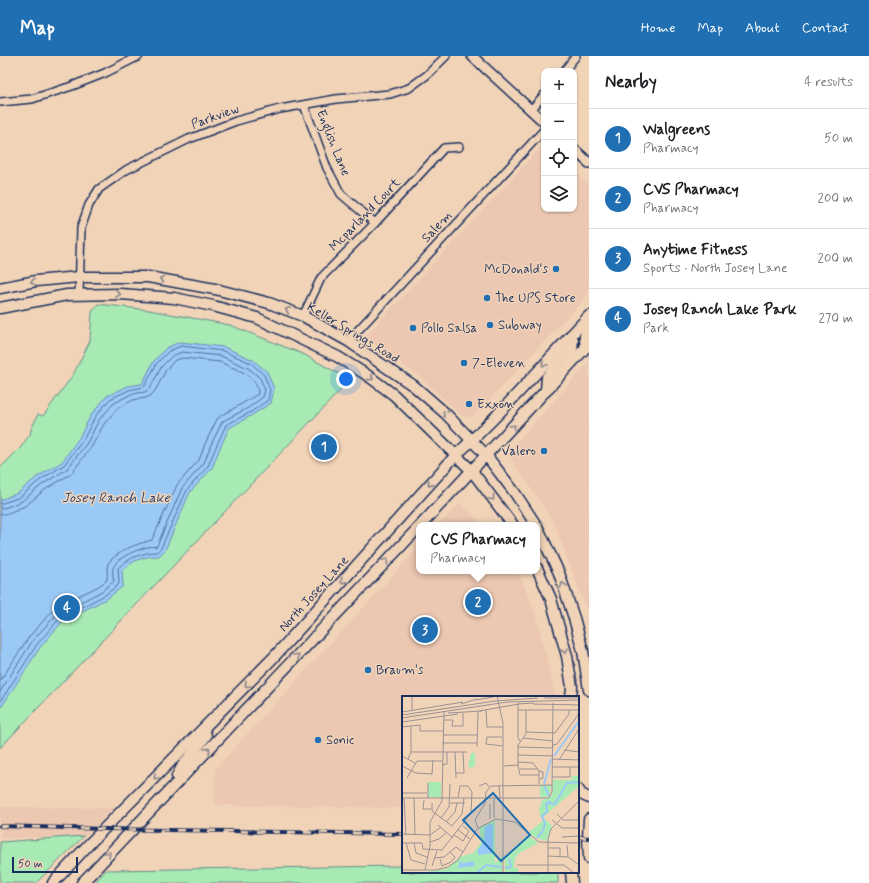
<!DOCTYPE html>
<meta charset="utf-8">
<style>
:root{--surface:#fff;--page:#f2f2f2;--text:#202124;--muted:#757577;--line:#e0e0e0;--accent:#1f6fb2}
body{margin:0;font-family:Mynerve,sans-serif;background:var(--page);color:var(--text)}
.controls{position:absolute;right:12px;top:12px;display:grid;overflow:hidden;border-radius:8px;box-shadow:0 1px 3px #0004}
.controls button{width:36px;height:36px;display:grid;place-items:center;padding:0;border:0;border-bottom:1px solid var(--line);background:var(--surface);color:var(--text);font:20px sans-serif}
.scale{position:absolute;left:12px;bottom:10px;width:66px;box-sizing:border-box;padding-left:4px;border:2px solid #1b2f5e;border-top:0;font-size:11px;line-height:14px;white-space:nowrap;color:#1b2f5e;-webkit-text-stroke:3px #f1d4b8;paint-order:stroke}
.you{position:absolute;left:346px;top:323px;width:14px;height:14px;margin:-10px;border:3px solid #fff;border-radius:50%;background:#1a73e8;box-shadow:0 0 0 6px #1a73e833}
.badge{display:grid;place-items:center;width:26px;height:26px;border-radius:50%;background:var(--accent);color:#fff;font-size:13px;font-weight:700}
.pin{position:absolute;translate:-50% -50%;border:2px solid #fff;box-shadow:0 1px 4px #0006}
.popup{position:absolute;left:416px;top:466px;width:124px;height:52px;box-sizing:border-box;display:grid;place-content:center;border-radius:8px;background:var(--surface);filter:drop-shadow(0 1px 3px #0005);font-size:13px;white-space:nowrap;color:var(--muted)}
.popup b{font-size:15px;color:var(--text)}
.popup::after{content:'';position:absolute;left:50%;top:100%;margin-left:-8px;border:8px solid transparent;border-top-color:var(--surface)}
.list{margin:0;padding:0;list-style:none}
h2{display:flex;justify-content:space-between;align-items:center;height:52px;margin:0;padding:0 16px;font-size:17px}
h2 small{font-size:13px;font-weight:400;color:var(--muted)}
.list li{display:grid;grid-template-columns:26px 1fr auto;gap:12px;align-items:center;box-sizing:border-box;height:60px;padding:0 16px;border-top:1px solid var(--line)}
.list b{display:block;font-size:15px;white-space:nowrap}
.list p{margin:0;font-size:13px;white-space:nowrap;color:var(--muted)}
.list em{font-size:13px;font-style:normal;color:var(--muted)}
.icon{flex:none;width:22px;height:22px;fill:none;stroke:currentColor;stroke-width:2;stroke-linecap:round;stroke-linejoin:round}
.map{position:relative;flex:none;width:589px;height:827px;overflow:hidden}
header{display:flex;align-items:center;gap:24px;box-sizing:border-box;height:56px;padding:0 20px;background:var(--accent);color:#fff}
header strong{font-size:19px}
nav{display:flex;gap:22px;margin-inline-start:auto;font-size:14px}
main{display:flex}
aside{flex:1;background:var(--surface)}
.map>svg:first-child{display:block}
</style>
<header>
<strong>Map</strong>
<nav><a>Home</a><a>Map</a><a>About</a><a>Contact</a></nav>
</header>
<main>
<div class="map">
<svg width="589" height="827" viewBox="0 0 589 827">
<rect width="100%" height="100%" fill="#f1d4b8"/>
<filter id="ink" filterUnits="userSpaceOnUse"><feTurbulence type="fractalNoise" baseFrequency=".025" numOctaves="2"/><feDisplacementMap in="SourceGraphic" scale="8" xChannelSelector="R" yChannelSelector="G"/><feConvolveMatrix kernelMatrix="1 2 1 2 8 2 1 2 1" color-interpolation-filters="sRGB"/></filter>
<g filter="url(#ink)">
<!-- built -->
<g fill="#ecc7b1">
<path d="M544,88V153H574V115L589,129V238L473,361H463L420,321L365,281Z"/>
<path d="M589,306V559L553,465L507,397Z"/>
<path d="M460,447L483,469H439Z"/>
<path d="M419,491V515H518L535,555L556,641H403V752L215,749V713Z"/>
<path d="M0,751L116,752L83,781L0,782Z"/>
</g>
<!-- green -->
<g fill="#a8eab4" stroke="#628c89">
<path d="M98,248L149,254L230,269L305,299L350,324L0,692V412L21,391L31,377L30,376L38,358L43,360L73,319L90,285L92,256Z"/>
<path d="M84,780L36,827H0V786Z"/>
<path d="M403,810V816H558V827H94L106,814Z"/>
</g>
<!-- water -->
<path fill="#9bc9f6" stroke="#688bb9" d="M180,286L224,291L253,304L267,316L274,333L271,347L252,359L229,372L219,394L212,412L190,436L165,494L159,500C143,500 134,504 122,514L123,530L108,542L63,565L41,590L0,653V444L18,437L37,421L62,406L79,382L91,359L107,340L128,330L142,328L154,305L166,292Z"/>
<g fill="none" stroke-linecap="round" stroke-linejoin="round">
<!-- shore -->
<g stroke="#4e6d9b" stroke-width="1">
<path d="M0,447H3L20,441L40,424L64,409L83,384L95,361L110,343L129,334L144,331L157,307L169,295L181,290L223,295L251,307L264,319L270,334L268,344L251,356L226,369L215,393L208,410L187,434L161,492L157,496C143,496 129,502 118,512L119,527L118,529L105,539L60,562L38,587L0,646"/>
<path d="M0,452H4L22,445L43,428L67,413L87,387L99,364L113,348L131,338L145,336L150,332L162,310L172,300L182,296L221,300L248,312L260,322L265,334L263,341L248,352L225,364L222,366L210,391L204,407L182,432L157,490C154,491 151,490 148,491C138,493 116,502 113,512C112,516 113,521 114,525L113,526L102,535L56,559L33,584L0,636"/>
<path d="M0,458H6L25,450L46,433L71,418L92,390L104,368L117,353L133,344L146,342L151,339L155,335L166,314L175,304L183,302L220,306L245,317L255,326L258,335V338L245,346L222,359L217,363L205,388L199,404L177,429L152,484C139,488 129,490 117,499C114,501 110,504 108,508C106,513 108,519 107,524L99,530L56,551L52,555L29,581L0,625"/>
</g>
<defs>
<g id="minor">
<path d="M564,15L576,0"/>
<path d="M0,46L32,43L72,30L105,17L139,0"/>
<path d="M304,49L327,112L341,138L375,167"/>
<path d="M531,54L544,39"/>
<path d="M79,239L81,172L89,149L99,133L126,114L189,83L236,65L280,53L336,43L390,38L409,32L427,19L446,0"/>
<path d="M303,260L321,222L375,167L444,92L459,91"/>
<path d="M348,285L544,74"/>
</g>
<g id="tertiary">
<path d="M472,0L544,66"/>
<path d="M574,93L589,107"/>
</g>
<g id="secondary">
<path d="M0,232L36,225L79,221H148L215,233L269,247L303,260L348,285L377,305L414,330L445,357L486,399L515,437L536,469"/>
<path d="M0,252L67,239L120,238L174,242L213,250L257,262L338,301L367,319L394,339L472,415L509,464L513,469"/>
<path d="M586,291C585,284 583,278 589,271"/>
<path d="M546,335L547,321L557,308L572,293L573,284L571,279"/>
<path d="M421,469L589,288"/>
<path d="M537,470L559,517L574,562L583,595L589,634"/>
<path d="M537,512L551,543L567,600L572,631L571,641"/>
<path d="M177,720L183,709L206,680L205,676L203,674"/>
<path d="M578,733L581,738L589,742"/>
<path d="M589,763L588,782L589,802"/>
<path d="M571,816L572,827"/>
<path d="M53,827L90,787L274,601L456,399C503,356 545,307 589,260"/>
<path d="M82,827L419,471"/>
</g>
</defs>
<!-- minor casing -->
<use href="#minor" stroke="#1b2f5e" stroke-width="10"/>
<!-- tertiary casing -->
<use href="#tertiary" stroke="#1b2f5e" stroke-width="12"/>
<!-- secondary casing -->
<use href="#secondary" stroke="#1b2f5e" stroke-width="13"/>
<!-- minor -->
<use href="#minor" stroke="#f1d4b8" stroke-width="7"/>
<!-- tertiary -->
<use href="#tertiary" stroke="#f1d4b8" stroke-width="9"/>
<!-- secondary -->
<use href="#secondary" stroke="#f1d4b8" stroke-width="10"/>
<defs>
<g id="rail">
<path d="M0,770L105,773L403,778"/>
<path d="M578,781L589,782"/>
</g>
</defs>
<!-- rail casing -->
<use href="#rail" stroke="#1b2f5e" stroke-width="4"/>
<!-- rail -->
<use href="#rail" stroke="#f1d4b8" stroke-width="2.5" stroke-dasharray="8" stroke-linecap="butt"/>
</g>
<!-- one-way arrows -->
<defs><path id="oneway-chevron" d="M-2-3.5L2.5 0L-2 3.5" fill="none" stroke-width="1.6" stroke-linecap="round" stroke-linejoin="round"/></defs>
<g stroke="#86828b">
<use href="#oneway-chevron" transform="translate(162 223) rotate(-170)"/>
<use href="#oneway-chevron" transform="translate(33 226) rotate(171)"/>
<use href="#oneway-chevron" transform="translate(118 238) rotate(1)"/>
<use href="#oneway-chevron" transform="translate(288 254) rotate(-158)"/>
<use href="#oneway-chevron" transform="translate(544 308) rotate(133)"/>
<use href="#oneway-chevron" transform="translate(371 322) rotate(36)"/>
<use href="#oneway-chevron" transform="translate(445 357) rotate(-137)"/>
<use href="#oneway-chevron" transform="translate(513 371) rotate(-47)"/>
<use href="#oneway-chevron" transform="translate(430 428) rotate(132)"/>
<use href="#oneway-chevron" transform="translate(492 442) rotate(52)"/>
<use href="#oneway-chevron" transform="translate(386 505) rotate(-47)"/>
<use href="#oneway-chevron" transform="translate(343 525) rotate(132)"/>
<use href="#oneway-chevron" transform="translate(563 529) rotate(-109)"/>
<use href="#oneway-chevron" transform="translate(565 595) rotate(76)"/>
<use href="#oneway-chevron" transform="translate(297 600) rotate(-47)"/>
<use href="#oneway-chevron" transform="translate(247 629) rotate(135)"/>
<use href="#oneway-chevron" transform="translate(208 694) rotate(-46)"/>
<use href="#oneway-chevron" transform="translate(156 721) rotate(135)"/>
<use href="#oneway-chevron" transform="translate(108 798) rotate(-47)"/>
</g>
</g>
<!-- markers -->
<g fill="#1f6fb2" stroke="#f1d4b8" stroke-width="1.5">
<circle cx="556" cy="213" r="4"/>
<circle cx="487" cy="242" r="4"/>
<circle cx="490" cy="269" r="4"/>
<circle cx="413" cy="272" r="4"/>
<circle cx="464" cy="307" r="4"/>
<circle cx="469" cy="348" r="4"/>
<circle cx="544" cy="395" r="4"/>
<circle cx="368" cy="614" r="4"/>
<circle cx="318" cy="684" r="4"/>
</g>
<g text-anchor="middle" dominant-baseline="central" stroke-width="3" stroke-linejoin="round" paint-order="stroke">
<!-- street labels -->
<g font-size="13" fill="#1b2f5e" stroke="#f1d4b8">
<text transform="translate(215 61) rotate(-20)">Parkview</text>
<text transform="translate(333 87) rotate(68)">English Lane</text>
<text transform="translate(365 159) rotate(-46)">Mcparland Court</text>
<text transform="translate(437 171) rotate(-47)">Salem</text>
<text transform="translate(353 277) rotate(31)">Keller Springs Road</text>
<text transform="translate(314 538) rotate(-48)">North Josey Lane</text>
</g>
<!-- poi labels -->
<g font-size="13" fill="#1b2f5e" stroke="#f1d4b8" text-anchor="start">
<text x="548" y="213" text-anchor="end">McDonald's</text>
<text x="495" y="242">The UPS Store</text>
<text x="498" y="269">Subway</text>
<text x="421" y="272">Pollo Salsa</text>
<text x="472" y="307">7-Eleven</text>
<text x="477" y="348">Exxon</text>
<text x="536" y="395" text-anchor="end">Valero</text>
<text x="376" y="614">Braum's</text>
<text x="326" y="684">Sonic</text>
</g>
<!-- water labels -->
<g font-size="14" font-style="italic" fill="#2e4675" stroke="#f1d4b8">
<text x="116" y="442">Josey Ranch Lake</text>
</g>
</g>
<!-- overview -->
<g transform="translate(402 640)">
<rect width="177" height="177" fill="#f1d4b8"/>
<path d="M69,57H73V70L69,72L66,70ZM169,80H177V90L139,123L137,114L140,104L150,99L151,84H168L171,82ZM26,86H39V101H26ZM138,89H149L147,100L138,102ZM143,123L150,130L145,145L132,141L127,136ZM93,124V167L101,159L100,177H14L44,173L58,161L71,157L80,145L77,132ZM126,139L136,147L116,158L113,163L112,171L116,172V177H103V160Z" fill="#a8eab4"/>
<path d="M88,128L91,129V157L77,159L75,155L82,145L83,131ZM58,165L61,167L71,165L73,170L56,172Z" fill="#9bc9f6"/>
<path fill="none" stroke="#9bc9f6" stroke-width="2" d="M152,60L177,25M142,88L149,63M142,89L147,100M145,107L153,108L165,87L177,86M135,142L140,136L143,128L140,120L145,116L144,108L148,105M103,172L109,171L107,162M75,177L84,169L100,171"/>
<path fill="none" stroke="#9b9294" stroke-width="1" d="M10,0V14M95,0L101,27V177M142,2H177M74,4L96,0M59,8L75,3M115,8L132,7M116,8V42L118,45M131,8L177,9M84,14L85,31H101M116,14H177M77,15L117,8M0,16L61,6M46,17L80,15M0,19L93,5L136,2M0,22L105,6L177,4M42,24H51L50,30H61V17M0,26L56,18M0,31L18,29V35H41M124,36L153,37L167,18V14M41,39H75M100,41H85L84,48L101,50M121,42L151,45M40,47H75M151,49L155,48L176,19L177,14M75,51L76,16M116,51L151,52M162,54L177,56M9,56H65M53,56L54,82M116,59L151,60M0,60L13,67M6,63L9,56V30M150,63L177,64M157,64L177,33M116,66L131,67L137,75V88M40,69L45,68V56M116,69L118,79H137M0,70L14,77L30,78L31,64M102,70L116,69V49L124,38V14M150,71H177M118,73H135M137,75L141,76V82L138,83M54,77H62L61,56M150,81H168V71M5,82L15,65H40M97,89L98,103M77,90L84,87L87,91M0,97H25M0,102H147L150,95L151,7M2,102L4,139M12,102L13,139M26,102V87M22,104L21,113H29M30,107V115L50,130L60,118L62,102M48,107H63M155,118L161,124H177M39,122L47,111L48,88M92,122V103M88,123V108M150,124L160,132H177M44,126L53,116L55,107M36,129L51,142M76,132L73,124L83,107L84,96L89,90L150,89M56,134L68,143M0,138L28,139L39,131M52,139L61,145L67,135L61,130M160,141L177,140M28,146L37,143L45,136M0,147H20L21,153L40,154L69,117L70,96L66,90H58L56,102M4,147L9,164L23,168M12,147L14,157L25,161M165,149L166,161M146,152H158V160M146,160L166,161L177,169M33,162L42,161L54,151L61,156M38,163L40,170L49,166L53,161L48,156M115,169H162L172,177M30,170L35,155M0,174H34L46,171L56,164L75,133L94,123L113,126L137,146L177,147M23,174L28,150V126L40,105L42,15M146,177V143L149,133L177,105"/>
<path fill="#1f6fb2" fill-opacity="0.15" stroke="#1f6fb2" stroke-width="2" d="M91,97L128,139L99,165L61,124Z"/>
<rect width="177" height="177" fill="none" stroke="#1b2f5e" stroke-width="2"/>
</g>
</svg>
<div class="controls">
<button>+</button>
<button>−</button>
<button><svg class="icon" aria-label="locate" viewBox="0 0 24 24"><circle cx="12" cy="12" r="6"/><path d="M12 2v4M12 18v4M2 12h4M18 12h4"/></svg></button>
<button><svg class="icon" aria-label="layers" viewBox="0 0 24 24"><path d="M12 4l9 5-9 5-9-5zM3 14l9 5 9-5"/></svg></button>
</div>
<div class="scale">50 m</div>
<div class="you"></div>
<div class="pin badge" style="left:324px;top:391px">1</div>
<div class="pin badge" style="left:478px;top:546px">2</div>
<div class="popup"><b>CVS Pharmacy</b>Pharmacy</div>
<div class="pin badge" style="left:425px;top:574px">3</div>
<div class="pin badge" style="left:67px;top:552px">4</div>
</div>
<aside>
<h2>Nearby<small>4 results</small></h2>
<ul class="list">
<li><span class="badge">1</span><div><b>Walgreens</b><p>Pharmacy</p></div><em>50 m</em></li>
<li><span class="badge">2</span><div><b>CVS Pharmacy</b><p>Pharmacy</p></div><em>200 m</em></li>
<li><span class="badge">3</span><div><b>Anytime Fitness</b><p>Sports · North Josey Lane</p></div><em>200 m</em></li>
<li><span class="badge">4</span><div><b>Josey Ranch Lake Park</b><p>Park</p></div><em>270 m</em></li>
</ul>
</aside>
</main>
